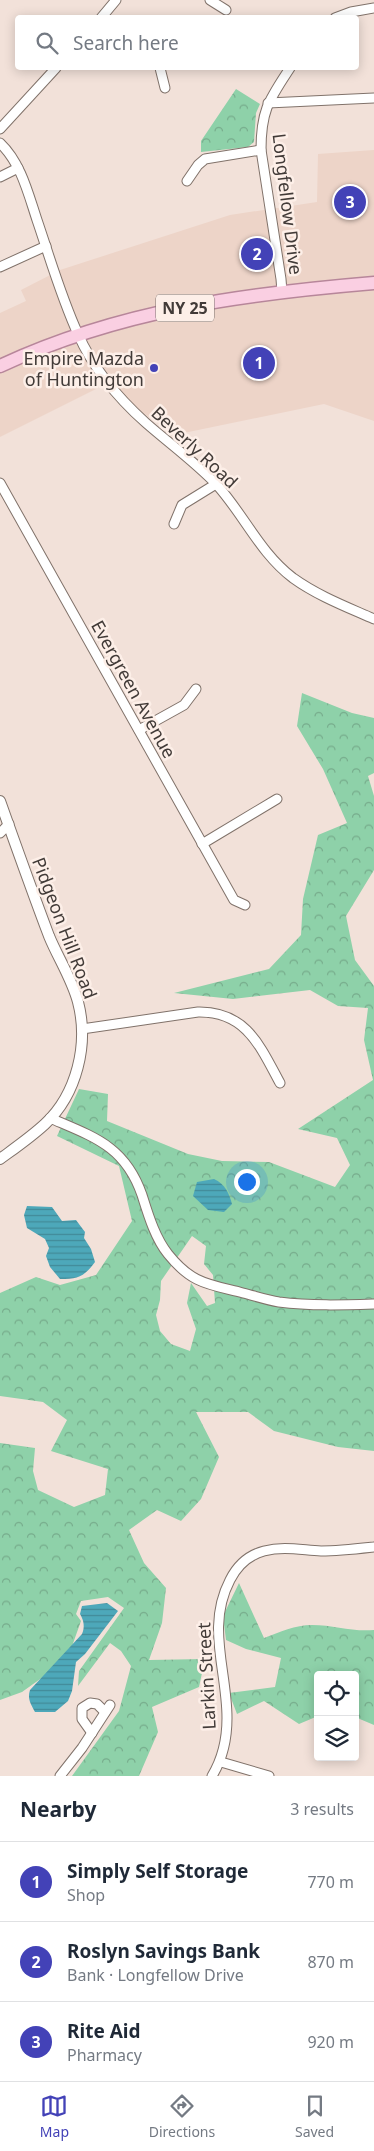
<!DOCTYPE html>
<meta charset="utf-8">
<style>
:root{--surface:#fff;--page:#f2f2f3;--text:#1f2937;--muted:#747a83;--line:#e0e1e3;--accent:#4342b7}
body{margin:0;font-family:"Noto Sans",sans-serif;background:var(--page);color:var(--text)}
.controls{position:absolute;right:15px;bottom:15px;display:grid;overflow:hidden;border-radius:5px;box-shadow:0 2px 12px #0003}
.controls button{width:45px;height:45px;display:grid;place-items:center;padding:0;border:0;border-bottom:1px solid var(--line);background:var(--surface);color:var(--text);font:25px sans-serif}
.you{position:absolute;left:246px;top:1181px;width:18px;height:18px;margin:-12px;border:4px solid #fff;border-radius:50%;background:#1a73e8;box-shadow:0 0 0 8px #1a73e833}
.badge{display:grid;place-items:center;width:32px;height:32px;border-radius:50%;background:var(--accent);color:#fff;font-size:16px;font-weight:700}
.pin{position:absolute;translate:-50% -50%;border:2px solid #fff;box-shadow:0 1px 5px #0006}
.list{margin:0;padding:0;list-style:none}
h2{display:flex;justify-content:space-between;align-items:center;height:65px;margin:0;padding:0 20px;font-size:21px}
h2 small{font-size:16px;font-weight:400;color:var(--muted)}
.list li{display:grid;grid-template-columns:32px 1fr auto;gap:15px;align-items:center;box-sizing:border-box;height:80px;padding:0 20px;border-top:1px solid var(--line)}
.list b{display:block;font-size:19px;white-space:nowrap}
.list p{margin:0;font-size:16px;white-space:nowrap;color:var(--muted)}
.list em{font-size:16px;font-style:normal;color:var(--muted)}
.icon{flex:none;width:28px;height:28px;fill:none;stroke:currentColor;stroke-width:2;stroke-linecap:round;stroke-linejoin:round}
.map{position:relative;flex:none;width:374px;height:1776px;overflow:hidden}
.search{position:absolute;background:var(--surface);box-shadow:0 2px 12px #0003;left:15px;right:15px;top:15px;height:55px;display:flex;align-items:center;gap:12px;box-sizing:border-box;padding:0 18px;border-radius:5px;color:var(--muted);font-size:19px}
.sheet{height:305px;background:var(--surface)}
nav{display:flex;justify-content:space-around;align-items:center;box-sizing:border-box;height:70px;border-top:1px solid var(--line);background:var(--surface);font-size:14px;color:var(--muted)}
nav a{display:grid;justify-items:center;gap:2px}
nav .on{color:var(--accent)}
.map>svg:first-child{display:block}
</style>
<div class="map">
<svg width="374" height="1776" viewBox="0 0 374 1776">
<defs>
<pattern id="forest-crowns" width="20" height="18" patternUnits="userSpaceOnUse" patternTransform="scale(1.25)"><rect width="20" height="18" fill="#8ed1a9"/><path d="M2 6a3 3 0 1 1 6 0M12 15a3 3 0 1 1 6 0" fill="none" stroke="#76ab8b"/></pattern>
<pattern id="water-rules" width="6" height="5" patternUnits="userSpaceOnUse" patternTransform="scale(1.25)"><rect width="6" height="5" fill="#4da8ba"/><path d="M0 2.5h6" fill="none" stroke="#428a98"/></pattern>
</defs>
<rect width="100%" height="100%" fill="#f2e1d9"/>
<!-- built -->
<path fill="#edd4c8" d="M374,150V421L324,404L174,435L104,385L0,437V313L26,301L21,290L60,270L230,215L317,202L318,154Z"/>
<!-- forest -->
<g fill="url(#forest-crowns)" fill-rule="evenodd">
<path d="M236,89L260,104L256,113L254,142L248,147L201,152V141Z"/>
<path d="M302,693L352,713L374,718V773L368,776L374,796V870L346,916L355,960L374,986V1451L338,1447L274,1431L248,1412H196L219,1457L201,1499L181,1521L157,1510L129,1530L144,1563L166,1588L162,1623L149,1660L205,1659L199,1687L152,1707L158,1732L139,1776H72L119,1711L131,1666L121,1651L110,1643L78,1686L79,1671L124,1608L108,1597L81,1601L76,1614L81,1621L71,1649L43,1677L22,1692L0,1700V1443L35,1448L33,1471L38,1490L74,1507L105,1495L108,1469L51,1451L67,1420L43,1402L0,1396V1293L36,1277L60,1285L96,1275L132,1221L119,1166L57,1136L79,1089L108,1094L107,1121L188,1154L222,1161L269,1162L335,1187L350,1165L337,1138L298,1129L373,1080L364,1040L368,1008L338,1006L310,990L233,999L174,993L269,969L301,935L303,899L318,835L347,823L323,769L297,726ZM192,1236L206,1246L204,1264L213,1275L215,1303L207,1306L191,1283L187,1303L196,1329L190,1351L171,1344L160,1331L156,1315L160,1300L161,1281Z"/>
<path d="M239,1583L264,1638C280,1632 295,1625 312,1625C334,1625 352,1632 374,1630V1725L355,1717V1675H318V1716L299,1724L264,1701L237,1714L229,1693L275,1687L281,1658L246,1649L226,1640L223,1616Z"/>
</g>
<!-- water -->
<g fill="url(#water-rules)">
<path d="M214,1179C225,1184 229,1193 232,1204L224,1212L208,1210L193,1196L197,1182Z"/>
<path d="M27,1206L52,1207L62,1221L76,1220L85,1232L84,1238L91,1249L95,1262C84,1277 78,1279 60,1279L50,1267L46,1256L49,1248L45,1239L27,1228L24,1215Z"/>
<path d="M107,1603L118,1611L85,1654L76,1662L72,1691L68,1701L55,1712H35C31,1704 27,1699 30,1690L82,1634C85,1627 84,1621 80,1614L82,1606Z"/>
</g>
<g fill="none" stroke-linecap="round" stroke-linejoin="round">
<defs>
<g id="minor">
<path d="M210,0L226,10"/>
<path d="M101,18L116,0"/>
<path d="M335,18L351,12L374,8"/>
<path d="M160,68L165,88"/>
<path d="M268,103L374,98"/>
<path d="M0,129L56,68"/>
<path d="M0,143C21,163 28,193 37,220C50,258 61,297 78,334C93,368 118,398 146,423C170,444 195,462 217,485C244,515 260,553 293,578C318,596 347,607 374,619"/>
<path d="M0,177L18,168"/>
<path d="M187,181L198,165L205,159L261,150"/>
<path d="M0,267L46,246"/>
<path d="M282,292L281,279L261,150C261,110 269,100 290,68"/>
<path d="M0,483L234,900L245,905"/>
<path d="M174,524L182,505L216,484"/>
<path d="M139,730L184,705L196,689"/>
<path d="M0,833L9,824"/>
<path d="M202,844L277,799"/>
<path d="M82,1029L198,1012C246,1011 260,1046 280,1083"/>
<path d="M50,1118C94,1137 125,1146 142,1195C148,1214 155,1238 168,1254C192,1284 208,1284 243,1293C255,1296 267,1300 279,1302C311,1306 342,1305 374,1304"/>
<path d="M92,1733L82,1719V1708L90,1703L97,1704L105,1712"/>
<path d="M221,1762L269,1776"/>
<path d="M60,1776L82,1748L110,1705"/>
<path d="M212,1776C223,1758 227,1739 227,1718C227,1670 206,1626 230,1580C237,1566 249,1555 264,1551C283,1546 301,1550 321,1551C339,1551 356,1549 374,1547"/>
</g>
<path id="tertiary" d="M0,801C16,846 32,891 49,936C58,958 72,979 78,1002C89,1044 77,1094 45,1124C31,1137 15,1148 0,1159"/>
<path id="primary" d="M0,366C120,310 243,294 374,283"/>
</defs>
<!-- minor casing -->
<use href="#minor" stroke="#80726a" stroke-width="11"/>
<!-- tertiary casing -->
<use href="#tertiary" stroke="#80726a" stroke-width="12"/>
<!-- primary casing -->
<use href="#primary" stroke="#b7869a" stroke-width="15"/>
<!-- minor -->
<use href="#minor" stroke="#fff" stroke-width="9"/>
<!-- tertiary -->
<use href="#tertiary" stroke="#fff" stroke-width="10"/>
<!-- primary -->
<use href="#primary" stroke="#facfe2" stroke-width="12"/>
</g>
<!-- markers -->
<circle fill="#4342b7" stroke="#fdefe8" stroke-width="2" cx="154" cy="368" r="5"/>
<g text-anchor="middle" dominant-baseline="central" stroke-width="5" stroke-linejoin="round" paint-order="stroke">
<!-- shield labels -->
<rect fill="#fdefe8" stroke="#7a716d" stroke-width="1" x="156" y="294.5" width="58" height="27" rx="4"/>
<g font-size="16" font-weight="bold" fill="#423b38">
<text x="185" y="308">NY 25</text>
</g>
<!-- street labels -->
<g font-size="18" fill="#423b38" stroke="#fdefe8">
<text transform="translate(288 204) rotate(83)">Longfellow Drive</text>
<text transform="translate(195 447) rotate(43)">Beverly Road</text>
<text transform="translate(134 689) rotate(61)">Evergreen Avenue</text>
<text transform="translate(65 928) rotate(69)">Pidgeon Hill Road</text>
<text transform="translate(206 1676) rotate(-93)">Larkin Street</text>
</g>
<!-- poi labels -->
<g font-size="18" fill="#423b38" stroke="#fdefe8" text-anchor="end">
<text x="144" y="358">Empire Mazda<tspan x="144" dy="21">of Huntington</tspan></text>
</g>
</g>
</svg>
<div class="controls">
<button><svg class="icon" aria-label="locate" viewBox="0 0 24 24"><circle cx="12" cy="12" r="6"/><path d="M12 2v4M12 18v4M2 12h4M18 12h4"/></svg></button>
<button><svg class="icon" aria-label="layers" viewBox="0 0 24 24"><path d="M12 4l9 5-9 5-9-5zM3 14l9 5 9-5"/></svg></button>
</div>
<div class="you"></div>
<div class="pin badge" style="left:259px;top:363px">1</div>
<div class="pin badge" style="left:257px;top:254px">2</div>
<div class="pin badge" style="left:350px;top:202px">3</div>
<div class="search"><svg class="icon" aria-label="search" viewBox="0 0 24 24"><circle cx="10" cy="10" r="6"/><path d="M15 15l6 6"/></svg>Search here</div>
</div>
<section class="sheet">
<h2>Nearby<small>3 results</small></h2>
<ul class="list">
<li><span class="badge">1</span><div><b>Simply Self Storage</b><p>Shop</p></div><em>770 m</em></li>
<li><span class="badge">2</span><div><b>Roslyn Savings Bank</b><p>Bank · Longfellow Drive</p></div><em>870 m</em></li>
<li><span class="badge">3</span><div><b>Rite Aid</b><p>Pharmacy</p></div><em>920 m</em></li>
</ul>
</section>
<nav>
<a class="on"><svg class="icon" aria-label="map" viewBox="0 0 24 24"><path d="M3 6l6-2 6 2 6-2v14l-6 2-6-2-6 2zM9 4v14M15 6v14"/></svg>Map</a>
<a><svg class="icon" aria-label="directions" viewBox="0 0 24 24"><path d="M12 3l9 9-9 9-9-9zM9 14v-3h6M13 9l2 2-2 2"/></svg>Directions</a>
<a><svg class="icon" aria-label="saved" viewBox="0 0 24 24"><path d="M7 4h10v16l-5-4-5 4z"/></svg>Saved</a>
</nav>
